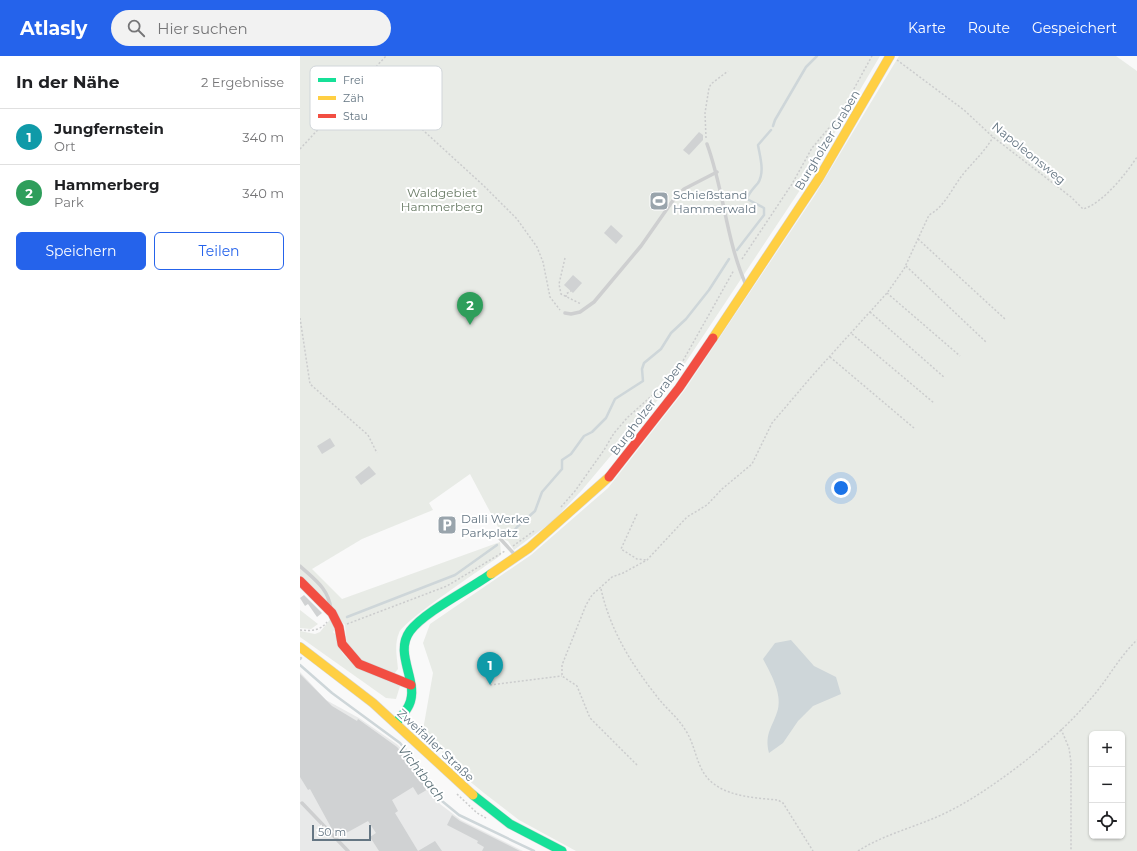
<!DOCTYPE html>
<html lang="de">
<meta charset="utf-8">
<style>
:root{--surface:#fff;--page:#f2f2f2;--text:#202124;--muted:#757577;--line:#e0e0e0;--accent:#2563eb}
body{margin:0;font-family:Montserrat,sans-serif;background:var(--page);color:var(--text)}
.controls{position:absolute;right:12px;bottom:12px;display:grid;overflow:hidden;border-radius:6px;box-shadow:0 1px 3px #0004}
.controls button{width:36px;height:36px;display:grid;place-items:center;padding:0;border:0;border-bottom:1px solid var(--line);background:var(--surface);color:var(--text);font:20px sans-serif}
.scale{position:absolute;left:12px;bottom:10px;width:59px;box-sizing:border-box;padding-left:4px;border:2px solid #657683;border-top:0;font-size:11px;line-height:14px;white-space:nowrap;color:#657683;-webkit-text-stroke:3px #fff;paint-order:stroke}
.you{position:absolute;left:541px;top:432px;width:14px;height:14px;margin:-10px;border:3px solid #fff;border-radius:50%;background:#1a73e8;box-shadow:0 0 0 6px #1a73e833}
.badge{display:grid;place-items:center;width:26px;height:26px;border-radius:50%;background:var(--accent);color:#fff;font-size:13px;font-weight:700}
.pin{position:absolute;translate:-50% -33px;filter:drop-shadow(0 1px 2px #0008)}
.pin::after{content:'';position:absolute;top:21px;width:14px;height:12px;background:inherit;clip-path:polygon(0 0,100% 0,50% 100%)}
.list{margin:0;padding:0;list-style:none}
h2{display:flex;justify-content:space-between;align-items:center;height:52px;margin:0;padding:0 16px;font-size:17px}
h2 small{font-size:13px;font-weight:400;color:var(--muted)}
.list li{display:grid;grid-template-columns:26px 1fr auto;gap:12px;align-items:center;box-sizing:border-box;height:56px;padding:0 16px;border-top:1px solid var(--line)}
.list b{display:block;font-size:15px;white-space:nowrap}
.list p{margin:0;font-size:13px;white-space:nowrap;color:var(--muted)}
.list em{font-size:13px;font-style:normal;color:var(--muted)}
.actions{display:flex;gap:8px;padding:12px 16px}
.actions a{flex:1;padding:9px 0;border:1px solid var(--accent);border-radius:6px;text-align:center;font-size:14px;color:var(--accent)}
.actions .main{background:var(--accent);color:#fff}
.icon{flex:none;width:22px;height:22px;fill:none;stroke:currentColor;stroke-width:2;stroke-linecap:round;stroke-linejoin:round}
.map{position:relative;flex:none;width:837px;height:795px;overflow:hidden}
header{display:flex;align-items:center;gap:24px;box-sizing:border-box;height:56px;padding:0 20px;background:var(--accent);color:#fff}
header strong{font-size:19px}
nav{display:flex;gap:22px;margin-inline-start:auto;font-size:14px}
.search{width:280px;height:36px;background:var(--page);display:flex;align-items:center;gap:10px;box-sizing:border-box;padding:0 14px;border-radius:22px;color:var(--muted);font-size:15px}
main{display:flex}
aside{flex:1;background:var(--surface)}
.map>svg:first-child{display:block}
</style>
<header>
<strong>Atlasly</strong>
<div class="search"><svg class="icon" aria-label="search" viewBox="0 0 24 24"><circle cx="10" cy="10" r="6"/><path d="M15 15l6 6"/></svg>Hier suchen</div>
<nav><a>Karte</a><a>Route</a><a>Gespeichert</a></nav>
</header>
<main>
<aside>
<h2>In der Nähe<small>2 Ergebnisse</small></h2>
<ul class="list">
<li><span class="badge" style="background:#0f9aa8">1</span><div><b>Jungfernstein</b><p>Ort</p></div><em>340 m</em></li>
<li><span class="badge" style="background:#2e9e5b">2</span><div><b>Hammerberg</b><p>Park</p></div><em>340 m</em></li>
</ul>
<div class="actions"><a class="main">Speichern</a><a>Teilen</a></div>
</aside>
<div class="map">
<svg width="837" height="795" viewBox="0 0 837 795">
<rect width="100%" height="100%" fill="#f9f9f9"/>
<!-- built -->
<path fill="#e8e9e9" d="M0,616L26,644L59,662L98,689L123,718L140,748L161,764L223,795H0Z"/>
<!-- green -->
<g fill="#e8ebe6" fill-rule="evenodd">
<path d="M0,0H580L508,122L372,327L282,434L253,465L214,494L208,485L205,484L170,418L129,447L133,454L62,483L12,513L42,543L200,486L201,499C185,511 104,564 99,577C94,589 97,601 98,613L94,618L61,605L47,589L45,569L0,522Z"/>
<path d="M599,0H816L837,15V795H276L219,764L184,737L162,719L123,674L133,617L123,587L130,568L231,499L308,432L384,335L515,139ZM792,678H822V780H792Z"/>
<path d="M0,554L18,568L11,573L0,572Z"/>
<path d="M32,561L35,573L33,576C39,581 38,591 43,598C58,615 80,621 100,630L96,643L86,642L0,581V575L15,578L20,576Z"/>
</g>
<!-- water -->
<path fill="#ced6d9" d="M491,584L514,610L536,621L541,638L513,650L498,665L483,687L469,697C464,677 473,671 478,653C482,637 470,616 463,603L475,587Z"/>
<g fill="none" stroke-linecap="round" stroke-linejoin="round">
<!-- stream -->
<g stroke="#ced6d9" stroke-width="2.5">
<path d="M473,70L475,64L506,11L517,0"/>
<path d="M437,194L464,159V152L447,143C449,136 454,132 458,127C465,116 460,101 458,89L471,74"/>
<path d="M210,480L217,471L235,455L242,436L262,413V404L271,398L284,380L292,376L306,362L315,343L343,325L342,313L344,307L361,293L371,277L386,263L409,234L429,203"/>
<path d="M47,561L155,519L197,489"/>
<path d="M0,603L1,602"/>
<path d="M0,609L32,637L100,687L124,716L142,745L159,759L234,795"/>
</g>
</g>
<!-- building -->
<g fill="#d0d2d3">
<path d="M399,76L403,79V84L389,99L383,94Z"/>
<path d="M311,169L323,180L316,188L304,177Z"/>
<path d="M273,219L282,227L273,237L264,229Z"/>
<path d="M30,382L35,390L22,398L17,390Z"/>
<path d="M69,410L76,418L61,429L55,421Z"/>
<path d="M4,539L22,557L17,561L8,548L5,550L0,542Z"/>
<path d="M0,618L32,650L57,665L58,663L97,691L121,718L130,732L118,739L113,731L92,744L98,755L95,757L118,795L135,785L142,795H79L70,781L76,777L68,765L39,781L33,775L10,733L8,734L0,721Z"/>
<path d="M152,759L160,765L220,795H182L184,791L177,787L178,785L147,769Z"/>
</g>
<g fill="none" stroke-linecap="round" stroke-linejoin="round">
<defs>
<g id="fast">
<path d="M96,667C100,661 106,656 109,649C120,626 93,598 110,575C124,556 170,533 191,518"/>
<path d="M173,739L210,768L262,795"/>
</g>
<g id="slow">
<path d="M413,282L519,122L590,0"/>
<path d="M191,518L229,492L309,421"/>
<path d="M0,591L73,647L173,739"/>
</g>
<g id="jam">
<path d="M309,421L379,332L413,282"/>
<path d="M0,525L32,557L39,571L42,588L59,608L111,629"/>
</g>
</defs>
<!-- fast casing -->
<use href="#fast" stroke="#d5d6d7" stroke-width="10"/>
<!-- slow casing -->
<use href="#slow" stroke="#d5d6d7" stroke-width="10"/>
<!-- jam casing -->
<use href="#jam" stroke="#d5d6d7" stroke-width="10"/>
<!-- path -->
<g stroke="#cbcccd" stroke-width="1.5" stroke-dasharray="2 2" stroke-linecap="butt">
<path d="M597,4L664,54L693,81L771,141L783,153C802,148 826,118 837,101"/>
<path d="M66,22L184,130L217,163L237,191L243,206L250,241L260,254"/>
<path d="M406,82L405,57L409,32L411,28L428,15"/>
<path d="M0,93L86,0"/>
<path d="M618,183L705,263"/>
<path d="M265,202L259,228L261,238L281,248"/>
<path d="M442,203L492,128L512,92L539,60L572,0"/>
<path d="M606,210L687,287"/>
<path d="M587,237L660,300"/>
<path d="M266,241V238L271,235"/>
<path d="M570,256L645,322"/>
<path d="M0,262L10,328L68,379L77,397"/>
<path d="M552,278L634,347"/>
<path d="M530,301L614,372"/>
<path d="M261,451L275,435L304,394L314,377L328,361L375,319L434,214"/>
<path d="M337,458L321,493L337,503L347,504"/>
<path d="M213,490L234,475"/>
<path d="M301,533C310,573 330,606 355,638C364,651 377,660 386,675C397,692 396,715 414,728C431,741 457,742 478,744L483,747L513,795"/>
<path d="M47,568L147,530L205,495"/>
<path d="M0,574C11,575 20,575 27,566"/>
<path d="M190,629L262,620"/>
<path d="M761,673L769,692L771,706V795"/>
<path d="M337,709L290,662L277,630L262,620V609L286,549L292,539L312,521L323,517L347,504L387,461L407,449L422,433L452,408L472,367L512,320L587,237L604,213L629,159C645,151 653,130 664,117C675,104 686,94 693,81"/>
<path d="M157,738L177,757L186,762"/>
<path d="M558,795C583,779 612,772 639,760C657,752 675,741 691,730C729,704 765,674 794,639C809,621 820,600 837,584"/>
</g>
<!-- lane -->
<g stroke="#cecfd0" stroke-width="3.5">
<path d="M407,88C424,134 426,184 446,229"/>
<path d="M265,257L271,258L280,256L294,246L341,190L374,143L384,133L417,116"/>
<path d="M195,477L216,500"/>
<path d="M0,510C15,524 28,532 31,553"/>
<path d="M2,747L48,795"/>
</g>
<!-- fast -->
<use href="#fast" stroke="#16e098" stroke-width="9"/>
<!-- slow -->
<use href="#slow" stroke="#ffcf43" stroke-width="9"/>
<!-- jam -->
<use href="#jam" stroke="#f24e42" stroke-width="9"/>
</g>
<!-- icons -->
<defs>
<symbol id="stadium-square" viewBox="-11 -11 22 22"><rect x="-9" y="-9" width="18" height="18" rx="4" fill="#99a4ac" stroke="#fff"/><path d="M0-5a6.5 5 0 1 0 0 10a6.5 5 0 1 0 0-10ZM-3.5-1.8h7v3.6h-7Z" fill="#fff"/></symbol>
<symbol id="parking-square" viewBox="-11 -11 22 22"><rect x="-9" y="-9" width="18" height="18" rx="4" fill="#99a4ac" stroke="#fff"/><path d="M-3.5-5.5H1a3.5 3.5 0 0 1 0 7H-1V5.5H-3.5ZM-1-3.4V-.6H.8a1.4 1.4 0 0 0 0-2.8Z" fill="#fff"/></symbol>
</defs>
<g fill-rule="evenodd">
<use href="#stadium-square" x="348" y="134" width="22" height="22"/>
<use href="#parking-square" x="136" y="458" width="22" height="22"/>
</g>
<g text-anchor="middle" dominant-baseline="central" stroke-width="4" stroke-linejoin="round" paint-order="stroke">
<!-- street labels -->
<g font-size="12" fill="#657683" stroke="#fff">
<text transform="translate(527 84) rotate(-59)">Burgholzer Graben</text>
<text transform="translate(729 97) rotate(39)">Napoleonsweg</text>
<text transform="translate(347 352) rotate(-53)">Burgholzer Graben</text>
<text transform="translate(136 689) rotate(43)">Zweifaller Straße</text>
</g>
<!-- park labels -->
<g font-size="12" fill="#687a64" stroke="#fff">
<text x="142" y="136">Waldgebiet<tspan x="142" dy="14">Hammerberg</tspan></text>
</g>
<!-- poi labels -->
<g font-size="12" fill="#657683" stroke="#fff" text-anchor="start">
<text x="373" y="138">Schießstand<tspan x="373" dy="14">Hammerwald</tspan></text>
<text x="161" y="462">Dalli Werke<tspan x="161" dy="14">Parkplatz</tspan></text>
</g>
<!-- water labels -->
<g font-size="13" font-style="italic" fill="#60757c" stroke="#fff">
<text transform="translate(122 717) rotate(52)">Vichtbach</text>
</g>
</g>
<!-- legend -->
<rect x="10" y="10" width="132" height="64" rx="6" fill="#fff" stroke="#d1d6da" stroke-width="1"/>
<rect x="18" y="22" width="18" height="4" fill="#16e098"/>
<rect x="18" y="40" width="18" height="4" fill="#ffcf43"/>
<rect x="18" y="58" width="18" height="4" fill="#f24e42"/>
<g font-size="11" fill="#657683">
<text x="43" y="28">Frei</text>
<text x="43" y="46">Zäh</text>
<text x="43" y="64">Stau</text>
</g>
</svg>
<div class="controls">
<button>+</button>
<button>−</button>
<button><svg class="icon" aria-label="locate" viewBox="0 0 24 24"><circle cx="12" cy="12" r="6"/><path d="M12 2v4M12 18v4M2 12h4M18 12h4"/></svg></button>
</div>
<div class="scale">50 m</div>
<div class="you"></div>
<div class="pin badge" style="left:190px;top:629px;background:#0f9aa8">1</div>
<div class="pin badge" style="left:170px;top:269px;background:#2e9e5b">2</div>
</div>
</main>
